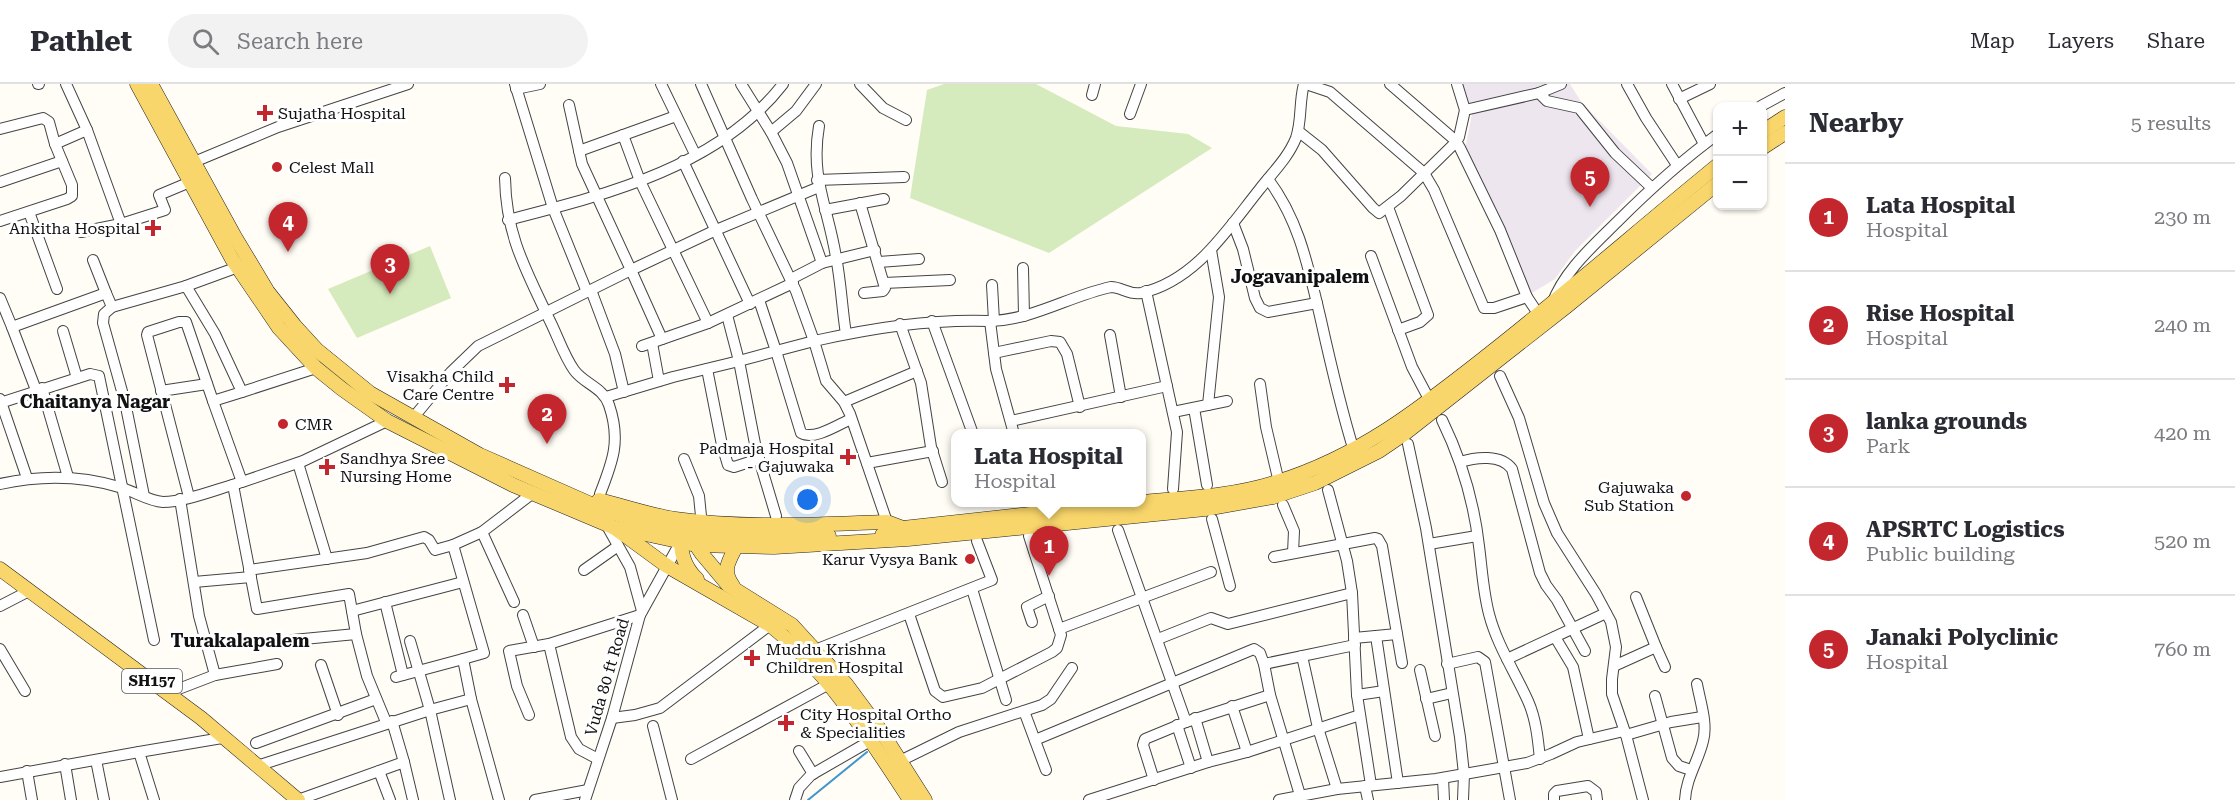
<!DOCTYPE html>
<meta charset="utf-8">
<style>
:root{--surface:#fff;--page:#f2f2f3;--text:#2b2b33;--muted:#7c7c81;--line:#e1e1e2;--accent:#c4262e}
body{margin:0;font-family:"Roboto Serif",serif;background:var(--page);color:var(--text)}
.controls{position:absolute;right:18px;top:18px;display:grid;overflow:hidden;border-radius:12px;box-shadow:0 2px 4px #0004}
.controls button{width:54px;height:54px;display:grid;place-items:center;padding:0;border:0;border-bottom:2px solid var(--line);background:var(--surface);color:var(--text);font:30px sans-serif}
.you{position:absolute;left:808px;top:416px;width:21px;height:21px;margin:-15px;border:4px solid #fff;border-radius:50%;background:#1a73e8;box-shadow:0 0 0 9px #1a73e833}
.badge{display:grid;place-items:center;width:39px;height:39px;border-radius:50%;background:var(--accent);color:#fff;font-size:20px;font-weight:700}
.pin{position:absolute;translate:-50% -50px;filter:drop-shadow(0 2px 3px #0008)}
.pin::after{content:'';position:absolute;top:32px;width:21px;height:18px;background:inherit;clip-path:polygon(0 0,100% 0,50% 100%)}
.popup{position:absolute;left:951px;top:345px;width:195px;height:78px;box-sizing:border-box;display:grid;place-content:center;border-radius:12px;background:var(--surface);filter:drop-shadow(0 2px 4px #0005);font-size:20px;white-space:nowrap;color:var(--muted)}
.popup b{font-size:22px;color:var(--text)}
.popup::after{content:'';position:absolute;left:50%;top:100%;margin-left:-12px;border:12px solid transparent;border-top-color:var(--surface)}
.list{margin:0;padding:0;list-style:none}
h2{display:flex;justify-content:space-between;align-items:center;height:78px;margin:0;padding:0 24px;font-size:26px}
h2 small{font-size:20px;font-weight:400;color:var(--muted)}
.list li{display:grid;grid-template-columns:39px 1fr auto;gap:18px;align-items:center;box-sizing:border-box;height:108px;padding:0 24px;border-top:2px solid var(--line)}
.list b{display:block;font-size:22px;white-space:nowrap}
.list p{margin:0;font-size:20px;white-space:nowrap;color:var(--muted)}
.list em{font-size:20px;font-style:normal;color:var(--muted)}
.icon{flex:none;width:33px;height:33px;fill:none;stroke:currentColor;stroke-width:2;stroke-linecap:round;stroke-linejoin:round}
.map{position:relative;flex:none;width:1785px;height:716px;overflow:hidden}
header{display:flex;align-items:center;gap:36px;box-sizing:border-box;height:84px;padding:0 30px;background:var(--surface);border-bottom:2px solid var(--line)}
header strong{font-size:28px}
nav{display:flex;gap:33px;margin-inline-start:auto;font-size:21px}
.search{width:420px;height:54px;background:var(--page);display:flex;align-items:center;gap:15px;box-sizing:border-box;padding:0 21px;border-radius:33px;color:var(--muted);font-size:22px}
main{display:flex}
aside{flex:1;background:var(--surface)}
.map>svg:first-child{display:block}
</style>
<header>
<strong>Pathlet</strong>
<div class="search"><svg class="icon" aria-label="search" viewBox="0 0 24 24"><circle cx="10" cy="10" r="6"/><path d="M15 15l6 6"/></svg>Search here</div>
<nav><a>Map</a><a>Layers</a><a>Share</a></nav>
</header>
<main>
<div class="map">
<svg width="1785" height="716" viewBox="0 0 1785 716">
<rect width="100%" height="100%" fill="#fffdf5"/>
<!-- industrial -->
<path fill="#eee6ef" d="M1462,0H1570L1582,19L1652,90L1574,168L1555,195L1532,209L1465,65L1472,30Z"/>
<!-- green -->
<g fill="#d5ebbd">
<path d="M944,0H1036L1116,42L1188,50L1212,64L1049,169L910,114L927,6Z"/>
<path d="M430,162L451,214L357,254L328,205Z"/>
</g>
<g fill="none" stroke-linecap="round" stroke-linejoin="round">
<!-- stream -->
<path stroke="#3f96cf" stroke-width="2" d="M808,716L867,668"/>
<defs>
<g id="minor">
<path d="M38,0H39"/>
<path d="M66,0L87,46"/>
<path d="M515,0L553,124L587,208"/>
<path d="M661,0L695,70"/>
<path d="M701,0L752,115L796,207L814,257C873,244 929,235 990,237"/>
<path d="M741,0L771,48L787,79L822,179"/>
<path d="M860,0L883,24L906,36"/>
<path d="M1306,0L1330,8L1424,89L1434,106L1484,224H1494L1527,213"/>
<path d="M1390,0L1456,57L1460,64L1500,146L1527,213L1539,231"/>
<path d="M1457,0L1465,26"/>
<path d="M1627,0L1646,34L1677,81"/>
<path d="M1672,0L1704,60"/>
<path d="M516,5L540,0"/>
<path d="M1539,9L1547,17L1579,24L1615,69L1651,103"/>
<path d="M1092,11L1095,0"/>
<path d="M1679,15L1710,0"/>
<path d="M1761,22L1785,9"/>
<path d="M1130,30L1141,0"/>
<path d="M819,42C810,94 828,123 836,173C841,198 842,225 846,250"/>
<path d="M0,45L43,34L49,38L55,60L87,46L121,140L165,126L159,111L190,98"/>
<path d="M1298,47L1322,66L1373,124L1379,129L1401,112L1454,60L1459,53L1465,26L1539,9L1561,0"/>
<path d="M771,48L796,27L816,0"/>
<path d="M623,51L640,97L708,239"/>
<path d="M579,67L676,32"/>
<path d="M683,77L750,220"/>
<path d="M194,78L278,43L408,0"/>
<path d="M505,94C506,152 526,186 550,237C558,253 564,272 574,286C584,300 603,303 609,321C621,356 613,377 600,410"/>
<path d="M1268,95C1299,136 1308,182 1320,232C1330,277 1340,322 1354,367"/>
<path d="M817,96L904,93"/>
<path d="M0,98L62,77"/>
<path d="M860,119L885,204L883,207L864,209"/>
<path d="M1388,123L1428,231L1420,238L1398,246"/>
<path d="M825,126L884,115"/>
<path d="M29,128L57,205"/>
<path d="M508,136C605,111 719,83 783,0"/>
<path d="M0,137L67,115L72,112V101L55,60"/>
<path d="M1233,139L1243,165L1255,214L1260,224L1268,228L1317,219"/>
<path d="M81,148L121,140"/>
<path d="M1371,172L1412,283L1430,317"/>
<path d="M93,176L106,209"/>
<path d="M879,178L919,175"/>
<path d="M1023,184L1024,232"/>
<path d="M791,195L822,179L875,166"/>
<path d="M884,199L950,196"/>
<path d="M992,201L994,237"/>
<path d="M186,202L238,183"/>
<path d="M591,206L615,270L624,308"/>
<path d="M1146,207L1177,348L1173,405"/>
<path d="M0,214L12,243L106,209L112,223L186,202L215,250L242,308L213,317L242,398L303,377L387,337"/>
<path d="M759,216L776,267L739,277L756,365L776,432"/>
<path d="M1552,220C1564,187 1593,162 1617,138C1649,106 1681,77 1718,50"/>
<path d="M112,223L104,230L103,239L125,318L144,412"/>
<path d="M932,237L973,350"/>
<path d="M900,240L921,299L931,363L942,398"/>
<path d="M12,243L36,306"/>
<path d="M63,247L77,294"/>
<path d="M1110,251L1121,313"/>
<path d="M662,255L631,186L716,146L819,103"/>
<path d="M652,259L659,297"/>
<path d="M642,262L708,239L793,199"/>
<path d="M994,269L1051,257L1060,258L1067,270L1080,323"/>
<path d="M707,285L722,361L728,381L734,383L759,375"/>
<path d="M1500,292L1519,334L1544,419L1557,449L1596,510L1611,538L1616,563L1612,595V610L1626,651L1643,716"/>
<path d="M1260,300L1266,343L1277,390"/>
<path d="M42,304L68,393"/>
<path d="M161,307L207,300"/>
<path d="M242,308L316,284"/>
<path d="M606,313L673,293L739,277L727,231"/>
<path d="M0,315L27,394"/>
<path d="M844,318L917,287"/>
<path d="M0,319L90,290L99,292L154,556"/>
<path d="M1208,321L1219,213L1211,166"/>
<path d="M1194,324L1207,401"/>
<path d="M1173,328L1227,317"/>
<path d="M413,334L451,288L478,262L631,186L582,80L569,21"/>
<path d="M851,335C839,340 814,357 801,349L776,267L814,257L826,297L844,318L850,330L887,438"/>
<path d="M1442,336C1461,375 1474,418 1479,462C1482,485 1483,507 1489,530C1497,561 1515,588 1528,617C1536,635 1538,655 1540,675"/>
<path d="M1011,337L1167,302"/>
<path d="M1014,350L996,285L990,237C1033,236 1069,212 1111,203C1122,203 1128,211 1141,209C1195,197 1227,146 1259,106C1272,89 1288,74 1296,54C1302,37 1299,17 1304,0"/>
<path d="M1408,360L1426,444L1460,653L1464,690L1463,716"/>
<path d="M684,375L699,412L701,432"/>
<path d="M1460,378C1476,373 1501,370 1512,385L1540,489L1546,501L1557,516L1585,567"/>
<path d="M298,379L327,475"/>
<path d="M867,379L933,367"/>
<path d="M0,400C41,391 79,391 119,403C134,407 148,417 163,418C185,418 217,405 239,399"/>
<path d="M233,401L257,525L349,510L356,550"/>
<path d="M1328,406L1347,477L1352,509L1357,611L1371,701"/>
<path d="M189,413L147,251L148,248L179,238H186L213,317"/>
<path d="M1283,421L1294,447L1293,469"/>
<path d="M1212,435L1230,502"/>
<path d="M606,440L630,483L642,527"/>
<path d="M1118,446L1186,638L1270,611L1264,580L1355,561"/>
<path d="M482,448L514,518"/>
<path d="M1429,460L1477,452"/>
<path d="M453,461L482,448L533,409"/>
<path d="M1274,473L1375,454L1378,455L1382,462L1402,579"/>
<path d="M249,486L367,469L424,453L429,456L435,466L453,461L484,569L463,575L471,615L499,716"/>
<path d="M584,486L618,462"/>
<path d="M194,498L251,493"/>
<path d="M972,505L1006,616"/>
<path d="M1636,513L1656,563"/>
<path d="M385,518L403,591"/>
<path d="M0,522L29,507"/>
<path d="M352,527L463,498"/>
<path d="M909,530L935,607L943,613L982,604L1052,568L1057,564L1061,551L1029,452"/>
<path d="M523,531L534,563"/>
<path d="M1032,538L1027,523L1049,512"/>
<path d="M1059,545L1211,488"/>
<path d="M1376,552L1398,699"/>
<path d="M1555,553L1573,583L1589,655"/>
<path d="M1354,554L1397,550"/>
<path d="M1158,555L1211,534L1228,540L1352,509"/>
<path d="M293,556L356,550L367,592L386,638"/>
<path d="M410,557L430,626L471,615"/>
<path d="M549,560L571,653L579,665L598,675"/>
<path d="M0,565L25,607"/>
<path d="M815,566L992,496L977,457"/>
<path d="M1302,572L1318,644L1337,705"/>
<path d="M1507,575L1606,529"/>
<path d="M1447,580L1478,573L1485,578L1510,716"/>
<path d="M321,581L338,631"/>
<path d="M1614,582L1656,563L1665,583"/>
<path d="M1420,586L1435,652"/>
<path d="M215,591L277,580"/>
<path d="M396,593L463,575"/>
<path d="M168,609L215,591L199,532L180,415"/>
<path d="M1270,611L1300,711"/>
<path d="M1357,611L1384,607"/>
<path d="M1655,612L1672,674L1679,682L1691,686"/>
<path d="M1426,615L1452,609"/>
<path d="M1232,622L1247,668"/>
<path d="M1024,627L1046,686"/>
<path d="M529,631L517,602L509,567L549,560L640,531"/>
<path d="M612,634L635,631L660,624L770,541"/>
<path d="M1195,634L1208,678"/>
<path d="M392,637L404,678"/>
<path d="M1177,641L1191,684"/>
<path d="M653,642L672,716"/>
<path d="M1626,651L1671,638L1702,633"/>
<path d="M1035,656L1254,565L1260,569L1264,580"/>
<path d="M256,659L376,615"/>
<path d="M799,667L813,690"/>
<path d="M691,675L829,600"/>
<path d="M96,676L104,716"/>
<path d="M900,677L959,648L1042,621L1051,615L1072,584"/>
<path d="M65,680L71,716"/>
<path d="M257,682L430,626L450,716"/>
<path d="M27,687L32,716"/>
<path d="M379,687L390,716"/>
<path d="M0,693L139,668"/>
<path d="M1443,694L1444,716"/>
<path d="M1154,696L1143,661L1145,655L1186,638"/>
<path d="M1365,702L1368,716"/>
<path d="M154,716L139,668L222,654"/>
<path d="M298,716L404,678L413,716"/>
<path d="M535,716L588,706"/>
<path d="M585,716L612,634L640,531L680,459"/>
<path d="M795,716L799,704L811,691L877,653"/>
<path d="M1089,716L1208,678L1247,668L1360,631"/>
<path d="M1279,716L1337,705L1436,695L1527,679L1551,670L1577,658L1624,647"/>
<path d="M1554,716V710L1557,707L1588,702L1596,708L1597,716"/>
<path d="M1685,716C1686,694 1698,678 1703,657C1708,640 1700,617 1697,600"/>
</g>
<g id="major">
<path d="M137,0L232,175L279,244L316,284L342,305L387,337L513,401L613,443L696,461L774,463L908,455L1205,425L1273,413L1315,399L1379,367L1404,350L1567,222L1718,99"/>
<path d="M151,0L235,153L268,208L295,242L317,266L370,309L480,371L609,428L695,450L829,452"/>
<path d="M1762,48L1785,33"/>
<path d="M1762,64L1785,49"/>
<path d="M599,416C624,422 650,431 675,435C745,445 817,440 887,438L903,444"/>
<path d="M1142,418C1187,414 1234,412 1277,398C1363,371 1423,322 1493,267C1569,207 1642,143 1718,81"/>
<path d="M615,444L667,482L770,541C829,588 869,654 910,716"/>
<path d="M683,450C678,466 685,484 697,495"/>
<path d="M882,451H887L903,444L1140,418"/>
<path d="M696,455V461L702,470L728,501L792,541L846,600L883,650L925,716"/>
<path d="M0,485L201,634L298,716"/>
<path d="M733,502C722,487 728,478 736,463"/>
</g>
</defs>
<!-- minor casing -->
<use href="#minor" stroke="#444" stroke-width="12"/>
<!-- major casing -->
<use href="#major" stroke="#222" stroke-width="15"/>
<!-- minor -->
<use href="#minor" stroke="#fff" stroke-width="10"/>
<!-- major -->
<use href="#major" stroke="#f9d66b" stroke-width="14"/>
</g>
<!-- markers -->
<g fill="#c4262e" stroke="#fff" stroke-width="2">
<path d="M262 20h6v6h6v6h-6v6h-6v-6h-6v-6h6z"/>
<circle cx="277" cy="83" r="6"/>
<path d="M150 135h6v6h6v6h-6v6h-6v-6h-6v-6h6z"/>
<path d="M504 292h6v6h6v6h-6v6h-6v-6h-6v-6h6z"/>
<circle cx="283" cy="340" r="6"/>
<path d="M845 364h6v6h6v6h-6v6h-6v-6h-6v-6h6z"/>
<path d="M324 374h6v6h6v6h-6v6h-6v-6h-6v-6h6z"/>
<circle cx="1686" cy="412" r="6"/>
<circle cx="970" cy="475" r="6"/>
<path d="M749 565h6v6h6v6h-6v6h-6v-6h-6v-6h6z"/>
<path d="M783 630h6v6h6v6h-6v6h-6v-6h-6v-6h6z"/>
</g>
<g text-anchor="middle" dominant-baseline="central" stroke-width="6" stroke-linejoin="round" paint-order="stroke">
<!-- shield labels -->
<rect fill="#fff" stroke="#585858" stroke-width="1.5" x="122" y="585" width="60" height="24" rx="4.5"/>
<g font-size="15" font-weight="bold" fill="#111">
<text x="152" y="597">SH157</text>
</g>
<!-- poi labels -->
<g font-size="16" fill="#111" stroke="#fff" text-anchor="start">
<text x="278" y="29">Sujatha Hospital</text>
<text x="289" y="83">Celest Mall</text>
<text x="140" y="144" text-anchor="end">Ankitha Hospital</text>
<text x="494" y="292" text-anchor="end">Visakha Child<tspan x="494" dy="18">Care Centre</tspan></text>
<text x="295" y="340">CMR</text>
<text x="834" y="364" text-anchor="end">Padmaja Hospital<tspan x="834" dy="18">- Gajuwaka</tspan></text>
<text x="340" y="374">Sandhya Sree<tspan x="340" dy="18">Nursing Home</tspan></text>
<text x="1674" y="403" text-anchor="end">Gajuwaka<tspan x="1674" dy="18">Sub Station</tspan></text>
<text x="958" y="475" text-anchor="end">Karur Vysya Bank</text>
<text x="766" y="565">Muddu Krishna<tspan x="766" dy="18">Children Hospital</tspan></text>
<text x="800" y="630">City Hospital Ortho<tspan x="800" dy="18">&amp; Specialities</tspan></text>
</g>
<!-- street labels -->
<g font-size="16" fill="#111" stroke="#fff">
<text transform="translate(607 593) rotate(-74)">Vuda 80 ft Road</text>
</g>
<!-- neighbourhood labels -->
<g font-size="18" font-weight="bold" fill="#111" stroke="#fff">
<text x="1300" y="192">Jogavanipalem</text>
<text x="95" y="317">Chaitanya Nagar</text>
<text x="240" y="556">Turakalapalem</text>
</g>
</g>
</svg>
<div class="controls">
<button>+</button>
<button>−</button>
</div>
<div class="you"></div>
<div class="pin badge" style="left:1049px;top:492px">1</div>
<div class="popup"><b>Lata Hospital</b>Hospital</div>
<div class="pin badge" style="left:547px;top:360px">2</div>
<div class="pin badge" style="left:390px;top:210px">3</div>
<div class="pin badge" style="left:288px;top:168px">4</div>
<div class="pin badge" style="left:1590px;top:123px">5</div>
</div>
<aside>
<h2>Nearby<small>5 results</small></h2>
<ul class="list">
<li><span class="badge">1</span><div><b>Lata Hospital</b><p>Hospital</p></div><em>230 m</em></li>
<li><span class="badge">2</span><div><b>Rise Hospital</b><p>Hospital</p></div><em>240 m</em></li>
<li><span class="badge">3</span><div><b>lanka grounds</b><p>Park</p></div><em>420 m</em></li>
<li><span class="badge">4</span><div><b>APSRTC Logistics</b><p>Public building</p></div><em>520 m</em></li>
<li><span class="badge">5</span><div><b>Janaki Polyclinic</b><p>Hospital</p></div><em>760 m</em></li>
</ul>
</aside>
</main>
